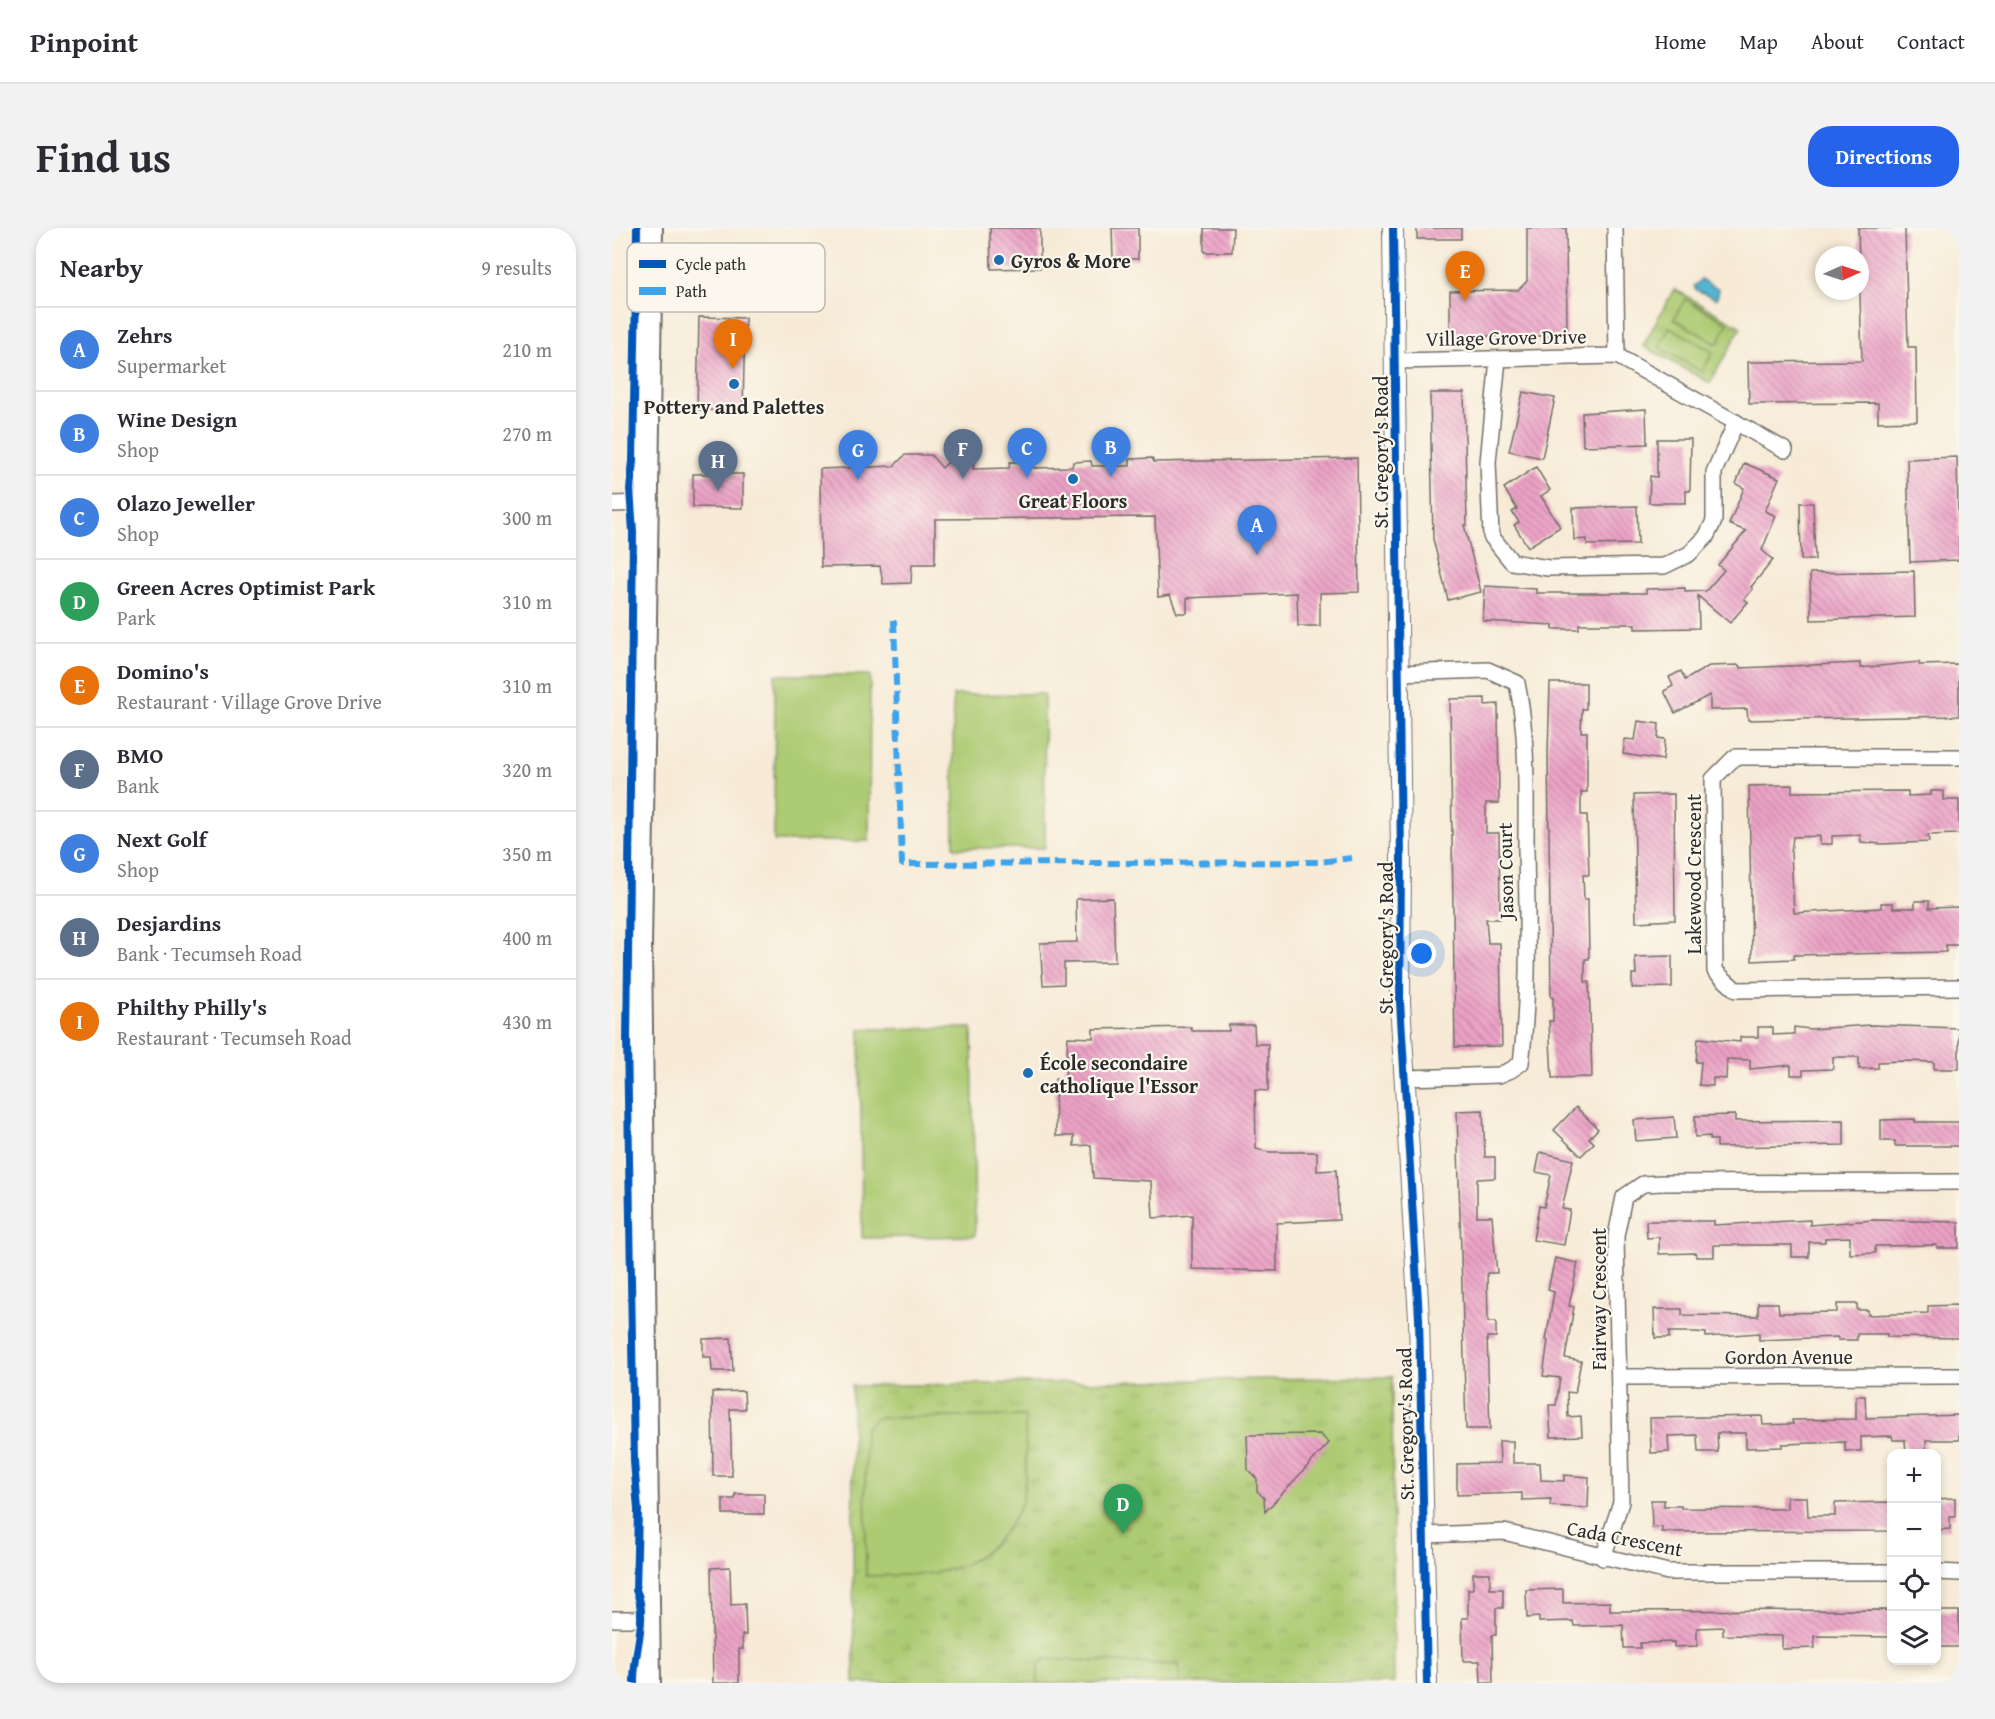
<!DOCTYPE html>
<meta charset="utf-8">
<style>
:root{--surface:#fff;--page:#f2f2f3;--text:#2b2b33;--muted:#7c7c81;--line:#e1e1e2;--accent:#2563eb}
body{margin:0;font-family:"Gentium Book Plus",serif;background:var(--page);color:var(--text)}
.controls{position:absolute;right:18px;bottom:18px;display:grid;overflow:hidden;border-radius:12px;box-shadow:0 3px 9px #0003}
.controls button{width:54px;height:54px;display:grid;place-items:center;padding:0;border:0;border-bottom:2px solid var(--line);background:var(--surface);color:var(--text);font:30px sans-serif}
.compass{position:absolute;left:1203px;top:18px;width:54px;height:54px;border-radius:50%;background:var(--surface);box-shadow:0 3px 9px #0003;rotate:87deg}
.you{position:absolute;left:810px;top:726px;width:21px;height:21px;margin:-15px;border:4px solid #fff;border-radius:50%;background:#1a73e8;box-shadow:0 0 0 9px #1a73e833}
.badge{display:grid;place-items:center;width:39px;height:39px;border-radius:50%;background:var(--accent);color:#fff;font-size:20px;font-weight:700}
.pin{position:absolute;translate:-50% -50px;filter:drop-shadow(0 2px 3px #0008)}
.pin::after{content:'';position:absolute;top:32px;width:21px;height:18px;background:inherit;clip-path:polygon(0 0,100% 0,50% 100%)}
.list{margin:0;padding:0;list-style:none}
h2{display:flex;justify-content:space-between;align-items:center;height:78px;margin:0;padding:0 24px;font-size:26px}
h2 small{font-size:20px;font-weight:400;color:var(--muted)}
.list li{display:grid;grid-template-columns:39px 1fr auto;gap:18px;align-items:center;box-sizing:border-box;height:84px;padding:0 24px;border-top:2px solid var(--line)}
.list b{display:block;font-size:22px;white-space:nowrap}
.list p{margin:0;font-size:20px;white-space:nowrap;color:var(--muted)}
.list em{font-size:20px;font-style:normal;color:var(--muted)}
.icon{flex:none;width:33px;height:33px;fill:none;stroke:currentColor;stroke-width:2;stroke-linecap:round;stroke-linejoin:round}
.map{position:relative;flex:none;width:1347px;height:1455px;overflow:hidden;border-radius:24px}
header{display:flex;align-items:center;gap:36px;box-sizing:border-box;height:84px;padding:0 30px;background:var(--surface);border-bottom:2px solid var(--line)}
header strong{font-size:28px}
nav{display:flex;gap:33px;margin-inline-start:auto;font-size:21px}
.intro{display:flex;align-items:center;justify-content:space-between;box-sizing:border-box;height:144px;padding:0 36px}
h1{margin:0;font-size:42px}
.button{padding:15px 27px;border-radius:24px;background:var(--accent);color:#fff;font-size:21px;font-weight:700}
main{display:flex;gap:36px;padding:0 36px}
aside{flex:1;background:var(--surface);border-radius:24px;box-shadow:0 3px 9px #0003}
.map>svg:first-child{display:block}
</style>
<header>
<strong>Pinpoint</strong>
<nav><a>Home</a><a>Map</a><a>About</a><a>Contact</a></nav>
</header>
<div class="intro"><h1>Find us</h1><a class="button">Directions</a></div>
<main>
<aside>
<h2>Nearby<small>9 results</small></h2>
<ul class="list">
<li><span class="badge" style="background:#3f7fe0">A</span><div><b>Zehrs</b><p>Supermarket</p></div><em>210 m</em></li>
<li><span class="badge" style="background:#3f7fe0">B</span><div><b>Wine Design</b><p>Shop</p></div><em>270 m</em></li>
<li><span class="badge" style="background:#3f7fe0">C</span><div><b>Olazo Jeweller</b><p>Shop</p></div><em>300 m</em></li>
<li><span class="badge" style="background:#2e9e5b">D</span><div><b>Green Acres Optimist Park</b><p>Park</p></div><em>310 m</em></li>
<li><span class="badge" style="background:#e8710a">E</span><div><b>Domino's</b><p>Restaurant · Village Grove Drive</p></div><em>310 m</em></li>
<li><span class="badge" style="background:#5c6f8a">F</span><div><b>BMO</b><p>Bank</p></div><em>320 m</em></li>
<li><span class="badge" style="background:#3f7fe0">G</span><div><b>Next Golf</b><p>Shop</p></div><em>350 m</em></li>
<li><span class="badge" style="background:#5c6f8a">H</span><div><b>Desjardins</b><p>Bank · Tecumseh Road</p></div><em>400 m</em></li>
<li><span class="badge" style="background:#e8710a">I</span><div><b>Philthy Philly's</b><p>Restaurant · Tecumseh Road</p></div><em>430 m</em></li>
</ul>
</aside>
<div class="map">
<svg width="1347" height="1455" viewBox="0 0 1347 1455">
<defs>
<pattern id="grass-tufts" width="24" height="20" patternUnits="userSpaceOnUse" patternTransform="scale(1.5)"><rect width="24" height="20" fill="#adcb73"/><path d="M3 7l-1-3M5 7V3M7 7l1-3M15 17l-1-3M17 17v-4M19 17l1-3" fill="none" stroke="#95ae64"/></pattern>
<pattern id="building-back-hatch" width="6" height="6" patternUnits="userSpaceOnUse" patternTransform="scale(1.5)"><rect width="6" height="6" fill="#eca2c6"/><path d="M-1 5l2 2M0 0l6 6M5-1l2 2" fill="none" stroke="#bf84a1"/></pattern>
</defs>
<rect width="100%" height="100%" fill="#fbf7ec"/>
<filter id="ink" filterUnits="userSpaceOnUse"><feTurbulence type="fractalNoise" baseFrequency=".0167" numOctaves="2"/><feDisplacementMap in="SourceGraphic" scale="12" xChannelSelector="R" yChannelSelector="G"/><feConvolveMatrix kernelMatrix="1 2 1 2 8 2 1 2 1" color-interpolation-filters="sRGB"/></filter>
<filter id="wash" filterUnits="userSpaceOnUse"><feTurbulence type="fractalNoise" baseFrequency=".008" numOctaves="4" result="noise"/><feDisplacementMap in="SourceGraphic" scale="24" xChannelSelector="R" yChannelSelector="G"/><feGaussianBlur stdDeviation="1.35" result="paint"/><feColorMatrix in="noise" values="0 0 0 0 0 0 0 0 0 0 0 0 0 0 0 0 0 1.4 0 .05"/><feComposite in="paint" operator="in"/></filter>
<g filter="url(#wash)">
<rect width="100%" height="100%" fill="#f7ebd7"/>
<!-- grass -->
<g fill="url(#grass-tufts)" stroke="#6c7b4f" stroke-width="1.5">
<path d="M1062,61L1129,99L1098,155L1031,118Z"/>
<path d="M780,1149L782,1455H242L240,1158Z"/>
</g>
<!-- garden -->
<g fill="#adcb73" stroke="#6c7b4f" stroke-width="1.5">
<path d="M1073,71L1116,95L1105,116L1062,91Z"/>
<path d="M1058,99L1101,124L1090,144L1047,119Z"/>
<path d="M163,447H258L257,613H162Z"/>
<path d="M432,466L433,620H342L341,467Z"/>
<path d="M360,800L363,1008L250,1010L248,801Z"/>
<path d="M413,1188C413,1213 416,1242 411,1267C409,1281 399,1296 390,1307C354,1352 307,1346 254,1348L253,1200L265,1190Z"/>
<path d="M433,1431L567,1437V1455H426V1437Z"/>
</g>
<!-- water -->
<path fill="#53b6d1" stroke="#3f707e" stroke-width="1.5" d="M1089,52L1107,61L1105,71L1084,62L1082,58Z"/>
<g id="blocks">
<!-- building -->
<g fill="url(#building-back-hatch)">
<path d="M378,0H428V40L379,41Z"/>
<path d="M500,0H526V31H501Z"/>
<path d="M592,0H621L620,24H592Z"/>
<rect x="805" y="0" width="44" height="11"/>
<path d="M915,0H954L955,108H838V63L906,62L915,53Z"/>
<path d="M1246,0H1293L1296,119H1304L1305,193L1266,194V175L1137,176L1136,134L1250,133Z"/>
<path d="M87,89L133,90L131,183L85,182Z"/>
<path d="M911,164L943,170L930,230L897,223Z"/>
<path d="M818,165H852L855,297H852L869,364L836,372L821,311Z"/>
<path d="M1034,181L1035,216L971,218L970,185Z"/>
<path d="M1045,211H1079L1078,263H1074V275H1037L1038,248L1045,249Z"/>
<path d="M293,227H319L330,240L336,234H362L361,241L397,240L398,234L422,233V240L460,239L461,234L479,233L480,238H518V231L540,230L542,234L745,230L747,364L708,365V398H686L685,365L575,370V385H565L558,367L546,369L543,289L323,291V336H300L299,355L271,356L268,338L209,339L208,241L282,238Z"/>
<path d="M1345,229L1347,332L1298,334L1295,231Z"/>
<path d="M1132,235L1167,250L1153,283L1164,288L1150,322L1161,332L1139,359L1141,361L1132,371L1136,374L1118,395L1086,368L1087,400L1023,401V396H967V401H941V397L871,393L873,358L924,361V365H1034V361L1073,360V364L1094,363L1112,342L1106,337L1134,303L1117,296L1132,260L1124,256Z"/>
<path d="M924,239L938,262L929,268L948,299L916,319L902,297L907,294L900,284L905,281L892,260Z"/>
<path d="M81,246H131V280L81,279Z"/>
<path d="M1188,275H1201L1203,332H1189Z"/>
<path d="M1025,278L1026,316L975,317V311L962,312L961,280Z"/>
<path d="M1302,343L1303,389L1199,392L1198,345Z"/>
<path d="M1307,434V437L1347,436V488L1136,492L1135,481L1098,482V467L1063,485L1052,463L1061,458L1057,449L1069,443L1073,452L1097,438L1127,437L1128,440L1248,435V440Z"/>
<path d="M938,455H974V481H970L969,504H975V564H969V587H975L977,647H971L972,671H976L977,731H973V754H977L980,849L940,850L937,793H941V769H939L936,525Z"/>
<path d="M873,470V477L886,476L887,575H874V605H887L888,691H874L876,715H888L890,818L843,819L838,471Z"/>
<path d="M1026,493L1047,496L1046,510L1053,511L1051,532L1011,526L1013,511L1023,512Z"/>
<path d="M1180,557V564L1296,563V568L1319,567V563H1332V572H1347V606L1316,607L1317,614L1269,616L1249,614L1248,607L1220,608V616H1208V608L1181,609L1179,624L1182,685L1269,680V675H1281V680H1303V673H1317V680L1347,679V717H1334V724L1182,727V731L1140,733L1137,558Z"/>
<path d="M1062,566L1063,692L1024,694L1022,567Z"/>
<path d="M501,670L503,734L452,735V756L431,757L428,715L465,714L464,671Z"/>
<path d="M1060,728V759L1020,760V746H1024L1023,729Z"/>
<path d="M617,797H642L643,816H656V863L643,862L644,921L657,924H705V943L724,942L727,992L665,995V1043L580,1041V987L541,990L539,953L481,950L479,917L462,918V908H444L443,851H453L456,809L481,810V801L579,799L580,803H617Z"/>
<path d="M1259,797L1347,800V841H1322V834L1291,833L1266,834V840L1247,841V829H1221V841L1191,842V847H1179V837L1138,841V832L1115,831L1114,851L1101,850V858L1087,857L1089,834H1084L1086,810L1128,814V809H1146V799H1161V807L1182,806V799L1198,801Z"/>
<path d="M964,879L986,901L977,910L982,915L969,928L942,902Z"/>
<path d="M871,882L873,929H883V950L865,951V988H880L885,1045H875L876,1094H884V1109H875L878,1201H854L845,883Z"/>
<path d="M1123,887V893L1232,892V917L1105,919V912H1098V908L1083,909V888Z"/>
<path d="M1062,889L1064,910L1024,913L1022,892Z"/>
<path d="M1303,891V894H1347V918H1283V913H1269V892Z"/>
<path d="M928,924L961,932L950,981L958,982L952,1017L921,1012L927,978L932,979L939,947L924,944Z"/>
<path d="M1198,992V997L1262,992L1347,994V1020H1325V1017L1263,1018V1025L1238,1026V1009L1213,1010V1014H1197V1029H1180V1017H1102V1029H1084V1025L1047,1026V1009L1035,1010L1034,993H1102V997Z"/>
<path d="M943,1030L966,1035L957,1078L962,1079L953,1130L969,1133L963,1165L955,1164L956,1189L969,1188L970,1208L939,1209L937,1177H944L948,1150L931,1148L936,1112H934L942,1064L936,1062Z"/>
<path d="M1146,1075H1166L1167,1085L1225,1084V1076H1245V1082H1256V1087L1316,1085V1078L1345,1077L1347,1110L1275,1109V1106H1245V1112H1226V1109L1147,1112V1105L1094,1109V1105L1083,1104H1057V1110H1043L1042,1081H1070V1087L1146,1088Z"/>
<path d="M119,1110L121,1143H100L99,1129H91V1111Z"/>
<path d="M132,1163L133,1181H118L120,1248H101L100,1164Z"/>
<path d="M1244,1168H1253L1254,1190L1347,1187V1212H1314V1226H1294L1293,1212H1281L1280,1208L1249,1209V1223H1233V1214L1170,1216V1219L1134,1220V1205H1105L1106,1224H1086L1085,1207L1056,1208L1057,1224L1039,1225L1038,1190L1150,1188L1151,1197L1181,1196L1180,1192L1244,1191Z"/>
<path d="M708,1206L717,1215L653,1284L652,1270L645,1263V1251L636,1242L635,1207Z"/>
<path d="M887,1213H901V1235H928L929,1252L952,1253V1247L977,1249L976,1280L938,1278L939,1271L910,1272V1265L845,1267V1236L888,1235Z"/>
<path d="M123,1266H152V1286H111V1271H123Z"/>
<path d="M1175,1269H1195L1196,1288H1223V1275L1280,1274V1303L1050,1304V1299L1040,1300L1039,1272H1052V1278H1069V1280L1175,1281Z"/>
<path d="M1343,1270V1289H1338V1301L1324,1302V1271Z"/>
<path d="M118,1339L119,1377L133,1376L134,1407H130L131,1421H127V1455H101L99,1340Z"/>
<path d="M861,1345H878V1361H891V1380H884V1407H880L881,1455H869L868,1433H851L850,1390H856V1361H861Z"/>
<path d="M951,1361V1375L998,1374V1383L1280,1382V1409L1202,1408L1203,1420L1170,1421V1408L1111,1407V1399L1085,1400V1418L1062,1419V1414L1028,1415V1420H1012L1011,1397L962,1398L961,1393L927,1394V1389L915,1390L914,1362Z"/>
<rect x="1324" y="1383" width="23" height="36"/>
</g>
</g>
</g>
<g filter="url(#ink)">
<use href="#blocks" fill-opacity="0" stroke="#726e67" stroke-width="1.5"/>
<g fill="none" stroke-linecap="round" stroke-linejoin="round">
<defs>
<g id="minor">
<path d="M1003,0L1005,128"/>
<path d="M886,131L876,234L879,308L900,334L936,340L1052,338L1077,326L1094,309L1102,293V244L1124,194"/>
<path d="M784,133L1005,128L1173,222"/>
<path d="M0,276L34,275"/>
<path d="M786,445L876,442L905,455C916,508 914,565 914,619C915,692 918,763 909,835L899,842L887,847L794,850"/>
<path d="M1347,529H1123L1101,551L1103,743L1124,762L1347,759"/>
<path d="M1007,1149L1347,1148"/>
<path d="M813,1307L892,1304L1056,1344H1280"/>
<path d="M991,1330L1009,1274L1004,1008L1012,969L1031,956L1051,955L1347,954"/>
<path d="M1324,1344L1347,1345"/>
<path d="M0,1391H36"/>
</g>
<path id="tertiary" d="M781,0L789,630L788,774L807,1090L815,1455"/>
<path id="secondary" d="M37,1455L28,719L39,0"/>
</defs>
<!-- minor casing -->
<use href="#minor" stroke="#726e67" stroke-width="18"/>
<!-- tertiary casing -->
<use href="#tertiary" stroke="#726e67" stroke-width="22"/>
<!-- secondary casing -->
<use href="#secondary" stroke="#726e67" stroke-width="26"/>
<!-- minor -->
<use href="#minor" stroke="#fff" stroke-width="15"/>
<!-- tertiary -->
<use href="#tertiary" stroke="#fff" stroke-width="20"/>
<!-- secondary -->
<use href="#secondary" stroke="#fff" stroke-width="22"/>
<!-- quiet -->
<path stroke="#3ea3eb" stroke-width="6" stroke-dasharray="12 6" stroke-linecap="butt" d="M282,392L290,636L707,634L740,630"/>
<defs>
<g id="cycleway">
<path d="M781,0L789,630L788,774L807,1090L815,1455"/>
<path d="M22,1455C21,1424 37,1391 24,1362L26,1282L22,1234L15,811L21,304L18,261L21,233L25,0"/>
</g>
</defs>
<!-- cycleway casing -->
<use href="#cycleway" stroke="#fbf7ec" stroke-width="11"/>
<!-- cycleway -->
<use href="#cycleway" stroke="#0057b8" stroke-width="8"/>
</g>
</g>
<!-- markers -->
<g fill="#1f6fb2" stroke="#fbf7ec" stroke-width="2">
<circle cx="387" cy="32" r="6"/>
<circle cx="122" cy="156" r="6"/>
<circle cx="461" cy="251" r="6"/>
<circle cx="416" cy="845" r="6"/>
</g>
<g text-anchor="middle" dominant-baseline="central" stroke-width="4.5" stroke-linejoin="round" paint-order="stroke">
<!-- poi labels -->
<g font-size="20" font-weight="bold" fill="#2b2b2b" stroke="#fbf7ec" text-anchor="start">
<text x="399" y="32">Gyros &amp; More</text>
<text x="122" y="178" text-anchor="middle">Pottery and Palettes</text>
<text x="461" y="272" text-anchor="middle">Great Floors</text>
<text x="428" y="834">École secondaire<tspan x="428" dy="23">catholique l'Essor</tspan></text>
</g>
<!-- street labels -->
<g font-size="20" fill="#2b2b2b" stroke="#fbf7ec">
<text transform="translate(894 109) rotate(-1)">Village Grove Drive</text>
<text transform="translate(768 224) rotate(-90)">St. Gregory's Road</text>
<text transform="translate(893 643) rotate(-91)">Jason Court</text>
<text transform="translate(1081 646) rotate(-90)">Lakewood Crescent</text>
<text transform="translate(773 710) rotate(-90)">St. Gregory's Road</text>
<text transform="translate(986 1071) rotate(-90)">Fairway Crescent</text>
<text x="1177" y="1128">Gordon Avenue</text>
<text transform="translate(793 1196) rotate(-91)">St. Gregory's Road</text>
<text transform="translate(1013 1310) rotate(11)">Cada Crescent</text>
</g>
</g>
<!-- legend -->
<rect x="15" y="15" width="198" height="69" rx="9" fill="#fbf7ec" stroke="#bdbab2" stroke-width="1.5"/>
<rect x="27" y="32" width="27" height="8" fill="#0057b8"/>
<rect x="27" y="59" width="27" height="8" fill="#3ea3eb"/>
<g font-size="16" fill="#2b2b2b">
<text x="64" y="42">Cycle path</text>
<text x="64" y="69">Path</text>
</g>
</svg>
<div class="controls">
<button>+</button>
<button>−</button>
<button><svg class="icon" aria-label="locate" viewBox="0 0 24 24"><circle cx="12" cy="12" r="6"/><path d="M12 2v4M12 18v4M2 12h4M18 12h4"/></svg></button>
<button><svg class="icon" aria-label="layers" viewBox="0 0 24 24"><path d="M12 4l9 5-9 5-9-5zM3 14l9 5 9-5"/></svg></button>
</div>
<svg class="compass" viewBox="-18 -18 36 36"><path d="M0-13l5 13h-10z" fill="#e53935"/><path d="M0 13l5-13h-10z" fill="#7c7c81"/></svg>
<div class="you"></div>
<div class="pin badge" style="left:645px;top:327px;background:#3f7fe0">A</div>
<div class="pin badge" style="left:499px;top:249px;background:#3f7fe0">B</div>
<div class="pin badge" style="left:415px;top:250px;background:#3f7fe0">C</div>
<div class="pin badge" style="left:511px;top:1306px;background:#2e9e5b">D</div>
<div class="pin badge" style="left:853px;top:73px;background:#e8710a">E</div>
<div class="pin badge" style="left:351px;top:251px;background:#5c6f8a">F</div>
<div class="pin badge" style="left:246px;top:252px;background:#3f7fe0">G</div>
<div class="pin badge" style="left:106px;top:263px;background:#5c6f8a">H</div>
<div class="pin badge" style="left:121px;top:141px;background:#e8710a">I</div>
</div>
</main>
